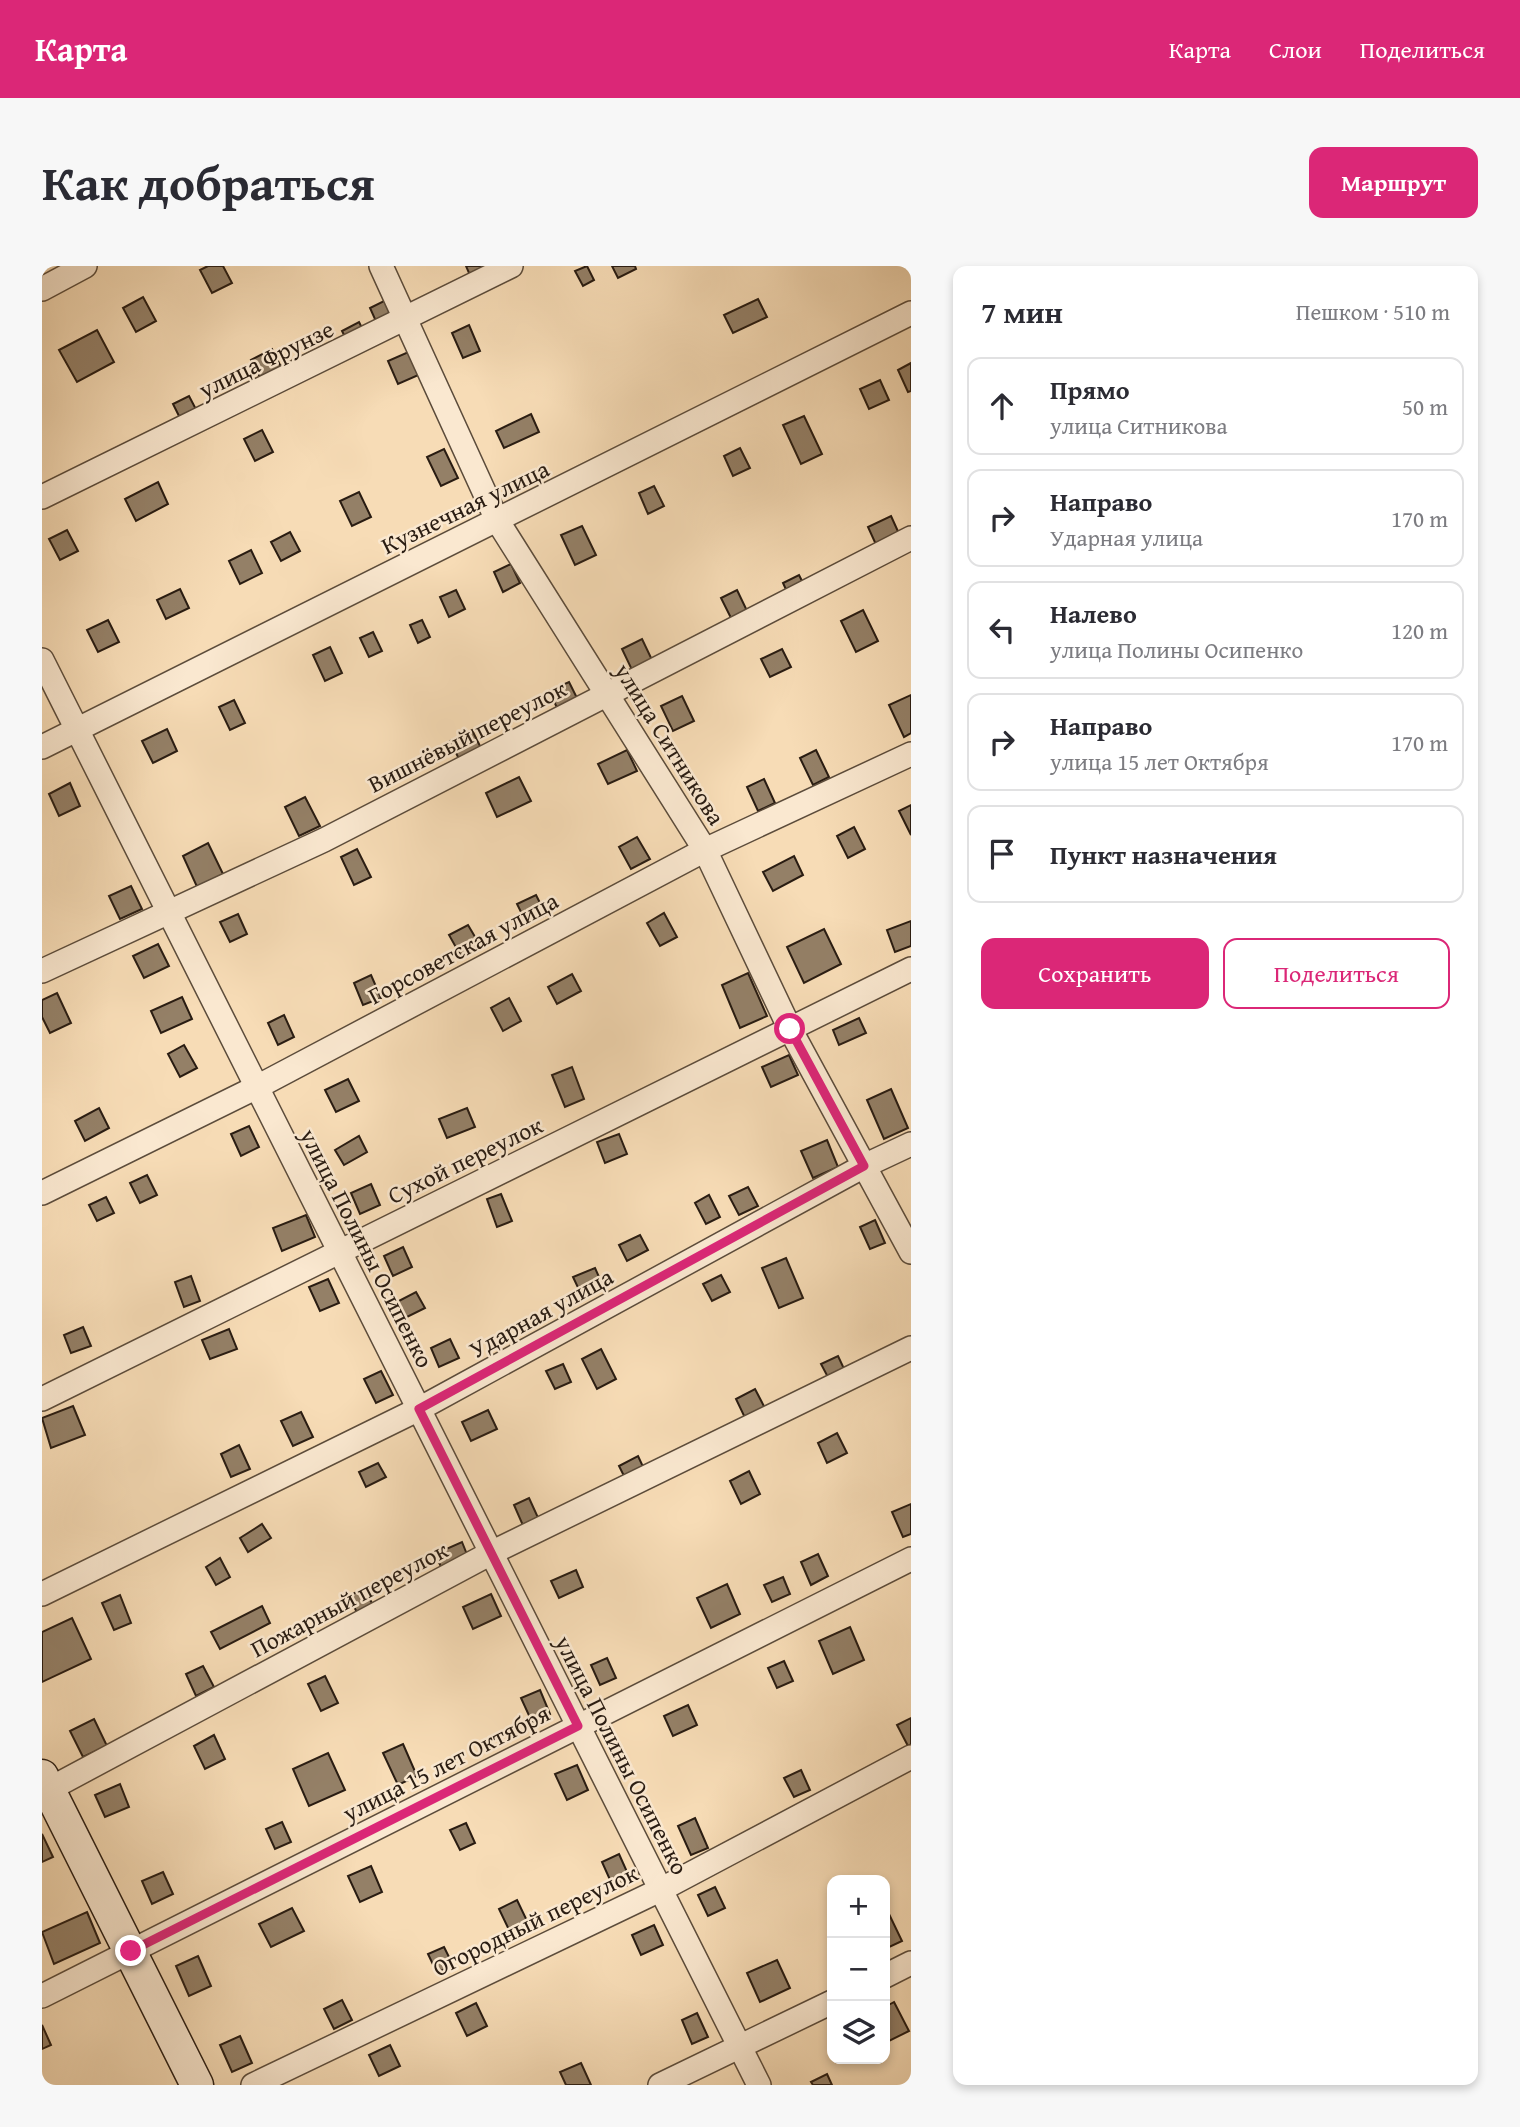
<!DOCTYPE html>
<html lang="ru">
<meta charset="utf-8">
<style>
:root{--surface:#fff;--page:#f7f7f7;--text:#2b2b33;--muted:#7c7c81;--line:#e1e1e2;--accent:#db2777}
body{margin:0;font-family:"Gentium Book Plus",serif;background:var(--page);color:var(--text)}
.controls{position:absolute;right:21px;bottom:21px;display:grid;overflow:hidden;border-radius:14px;box-shadow:0 4px 10px #0003}
.controls button{width:63px;height:63px;display:grid;place-items:center;padding:0;border:0;border-bottom:2px solid var(--line);background:var(--surface);color:var(--text);font:35px sans-serif}
.stop{position:absolute;width:21px;height:21px;margin:-16px;border:5px solid #db2777;border-radius:50%;background:#fff}
.stop.end{background:#db2777;border-color:#fff;box-shadow:0 2px 7px #0008}
.list{margin:0;padding:0;list-style:none}
h2{display:flex;justify-content:space-between;align-items:center;height:91px;margin:0;padding:0 28px;font-size:30px}
h2 small{font-size:23px;font-weight:400;color:var(--muted)}
.list li{display:grid;grid-template-columns:46px 1fr auto;gap:21px;align-items:center;box-sizing:border-box;height:98px;margin:0 14px 14px;padding:0 14px;border:2px solid var(--line);border-radius:14px}
.list b{display:block;font-size:26px;white-space:nowrap}
.list p{margin:0;font-size:23px;white-space:nowrap;color:var(--muted)}
.list em{font-size:23px;font-style:normal;color:var(--muted)}
.actions{display:flex;gap:14px;padding:21px 28px}
.actions a{flex:1;padding:16px 0;border:2px solid var(--accent);border-radius:14px;text-align:center;font-size:24px;color:var(--accent)}
.actions .main{background:var(--accent);color:#fff}
.icon{flex:none;width:38px;height:38px;fill:none;stroke:currentColor;stroke-width:2;stroke-linecap:round;stroke-linejoin:round}
.map{position:relative;flex:none;width:869px;height:1819px;overflow:hidden;border-radius:14px}
header{display:flex;align-items:center;gap:42px;box-sizing:border-box;height:98px;padding:0 35px;background:var(--accent);color:#fff}
header strong{font-size:33px}
nav{display:flex;gap:38px;margin-inline-start:auto;font-size:24px}
.intro{display:flex;align-items:center;justify-content:space-between;box-sizing:border-box;height:168px;padding:0 42px}
h1{margin:0;font-size:49px}
.button{padding:18px 32px;border-radius:14px;background:var(--accent);color:#fff;font-size:24px;font-weight:700}
main{display:flex;gap:42px;padding:0 42px}
aside{flex:1;background:var(--surface);border-radius:14px;box-shadow:0 4px 10px #0003}
.map>svg:first-child{display:block}
</style>
<header>
<strong>Карта</strong>
<nav><a>Карта</a><a>Слои</a><a>Поделиться</a></nav>
</header>
<div class="intro"><h1>Как добраться</h1><a class="button">Маршрут</a></div>
<main>
<div class="map">
<svg width="869" height="1819" viewBox="0 0 869 1819">
<rect width="100%" height="100%" fill="#f7dcb6"/>
<filter id="stains"><feTurbulence type="fractalNoise" baseFrequency=".00286" numOctaves="4"/><feColorMatrix values="0 0 0 0 .2 0 0 0 0 .09 0 0 0 0 .02 0 0 0 .5 -.17"/></filter>
<radialGradient id="worn" r=".72"><stop offset=".6" stop-color="#630" stop-opacity="0"/><stop offset="1" stop-color="#630" stop-opacity=".3"/></radialGradient>
<!-- building -->
<g fill="#948067" stroke="#291c12" stroke-width="2">
<path d="M166,0H181L190,17L170,27L158,4Z"/>
<path d="M424,0H443L446,7L430,14Z"/>
<path d="M545,0L552,14L541,20L533,5Z"/>
<path d="M570,0H593L594,3L576,12Z"/>
<path d="M101,31L114,55L94,66L81,42Z"/>
<path d="M346,33L355,54L337,62L328,42Z"/>
<path d="M716,33L725,51L691,67L682,49Z"/>
<path d="M317,56L327,76L310,85L300,65Z"/>
<path d="M427,59L438,85L421,92L410,67Z"/>
<path d="M55,64L72,96L35,116L17,84Z"/>
<path d="M230,83L243,109L222,119L209,94Z"/>
<path d="M371,84L381,107L356,118L346,95Z"/>
<path d="M869,97V125L866,126L856,104Z"/>
<path d="M838,114L847,134L827,143L818,123Z"/>
<path d="M147,130L158,151L142,160L131,138Z"/>
<path d="M489,148L497,166L462,182L454,165Z"/>
<path d="M762,150L780,188L759,198L741,159Z"/>
<path d="M220,164L231,186L213,195L202,173Z"/>
<path d="M698,182L708,202L691,210L682,190Z"/>
<path d="M402,183L416,212L399,220L385,191Z"/>
<path d="M116,216L126,238L94,255L83,233Z"/>
<path d="M612,220L622,240L606,248L597,227Z"/>
<path d="M317,226L329,251L310,260L298,235Z"/>
<path d="M849,250L859,272L836,283L826,261Z"/>
<path d="M540,260L554,289L533,299L519,269Z"/>
<path d="M25,264L36,285L18,294L7,273Z"/>
<path d="M248,266L258,285L239,295L229,276Z"/>
<path d="M209,284L220,307L198,318L187,295Z"/>
<path d="M469,298L478,317L461,326L452,306Z"/>
<path d="M757,309L768,331L751,339L741,317Z"/>
<path d="M138,323L147,342L124,353L115,334Z"/>
<path d="M414,324L423,343L407,351L398,331Z"/>
<path d="M695,324L707,349L691,356L679,332Z"/>
<path d="M821,344L836,375L814,386L799,355Z"/>
<path d="M66,354L77,376L56,386L45,364Z"/>
<path d="M380,354L388,371L376,377L368,359Z"/>
<path d="M331,366L340,385L327,391L318,372Z"/>
<path d="M600,373L611,396L591,406L580,383Z"/>
<path d="M288,381L300,407L283,415L271,389Z"/>
<path d="M740,383L749,401L728,411L719,393Z"/>
<path d="M527,416L538,438L518,448L507,425Z"/>
<path d="M869,429V467L862,471L847,439Z"/>
<path d="M640,430L652,455L631,465L619,440Z"/>
<path d="M192,434L203,457L188,464L177,441Z"/>
<path d="M125,463L135,485L111,497L100,475Z"/>
<path d="M430,464L439,482L417,493L408,475Z"/>
<path d="M585,484L595,505L566,518L556,498Z"/>
<path d="M774,484L787,511L771,519L758,492Z"/>
<path d="M477,511L489,535L455,551L444,527Z"/>
<path d="M722,513L733,537L716,545L705,521Z"/>
<path d="M28,517L38,540L17,550L7,528Z"/>
<path d="M263,531L278,560L257,570L243,541Z"/>
<path d="M869,539V569L857,545Z"/>
<path d="M812,561L823,583L806,592L795,570Z"/>
<path d="M595,571L608,593L589,603L577,581Z"/>
<path d="M166,577L182,610L156,623L141,590Z"/>
<path d="M315,583L329,611L312,619L299,591Z"/>
<path d="M752,590L761,609L731,625L721,606Z"/>
<path d="M89,620L100,643L78,653L67,630Z"/>
<path d="M494,629L504,649L485,658L475,638Z"/>
<path d="M622,647L635,671L618,680L605,657Z"/>
<path d="M196,648L205,668L188,676L178,656Z"/>
<path d="M869,655V680L853,686L845,664Z"/>
<path d="M426,659L439,681L420,692L407,669Z"/>
<path d="M782,663L799,698L762,717L745,681Z"/>
<path d="M116,678L127,700L102,712L91,690Z"/>
<path d="M706,707L725,750L698,762L680,719Z"/>
<path d="M530,708L539,725L515,738L506,721Z"/>
<path d="M329,709L339,732L321,739L312,717Z"/>
<path d="M15,727L29,757L8,767L0,751V734Z"/>
<path d="M140,731L150,753L119,767L109,745Z"/>
<path d="M467,732L479,755L461,765L449,742Z"/>
<path d="M242,749L252,771L236,779L226,757Z"/>
<path d="M817,752L824,767L797,779L791,764Z"/>
<path d="M142,779L155,802L138,811L126,788Z"/>
<path d="M747,789L756,809L729,821L720,801Z"/>
<path d="M530,801L542,833L523,841L510,809Z"/>
<path d="M306,813L317,835L294,846L283,824Z"/>
<path d="M849,823L866,862L842,873L825,834Z"/>
<path d="M57,842L67,862L43,875L33,855Z"/>
<path d="M425,842L433,861L405,872L397,853Z"/>
<path d="M207,860L217,881L199,890L189,868Z"/>
<path d="M577,868L585,888L563,897L555,876Z"/>
<path d="M317,870L325,886L302,899L293,884Z"/>
<path d="M785,874L796,901L771,912L759,885Z"/>
<path d="M105,909L115,929L98,937L88,917Z"/>
<path d="M329,918L338,939L318,948L309,927Z"/>
<path d="M706,921L716,940L697,949L687,930Z"/>
<path d="M459,928L470,955L455,961L445,933Z"/>
<path d="M667,929L678,951L664,958L653,937Z"/>
<path d="M64,931L72,947L55,955L47,939Z"/>
<path d="M264,949L273,971L240,985L231,962Z"/>
<path d="M833,954L843,977L828,983L818,961Z"/>
<path d="M598,969L606,984L585,995L577,979Z"/>
<path d="M361,981L370,1001L351,1010L342,990Z"/>
<path d="M744,992L761,1032L737,1042L720,1002Z"/>
<path d="M553,1002L561,1020L540,1030L531,1011Z"/>
<path d="M679,1009L688,1026L670,1035L661,1018Z"/>
<path d="M149,1010L158,1035L142,1041L133,1016Z"/>
<path d="M286,1013L297,1037L278,1045L267,1021Z"/>
<path d="M374,1026L383,1042L359,1054L351,1038Z"/>
<path d="M41,1061L49,1080L29,1087L22,1069Z"/>
<path d="M187,1063L195,1083L168,1093L160,1074Z"/>
<path d="M408,1073L417,1092L397,1101L389,1082Z"/>
<path d="M559,1083L574,1113L555,1123L540,1093Z"/>
<path d="M796,1090L804,1107L788,1115L779,1098Z"/>
<path d="M521,1098L529,1116L513,1123L504,1105Z"/>
<path d="M339,1105L351,1129L334,1137L322,1113Z"/>
<path d="M713,1123L725,1146L705,1156L694,1133Z"/>
<path d="M31,1140L43,1169L9,1182L0,1152Z"/>
<path d="M446,1144L455,1163L429,1175L420,1156Z"/>
<path d="M259,1146L271,1171L251,1180L239,1155Z"/>
<path d="M795,1167L805,1187L785,1197L776,1177Z"/>
<path d="M197,1179L208,1203L189,1211L179,1188Z"/>
<path d="M596,1190L603,1205L584,1214L577,1200Z"/>
<path d="M336,1197L344,1211L324,1221L317,1206Z"/>
<path d="M707,1205L718,1228L699,1238L688,1215Z"/>
<path d="M487,1232L498,1256L483,1264L472,1239Z"/>
<path d="M869,1238V1268L861,1271L850,1246Z"/>
<path d="M220,1258L229,1272L206,1286L198,1272Z"/>
<path d="M420,1276L426,1291L400,1303L393,1288Z"/>
<path d="M776,1288L786,1310L769,1319L759,1296Z"/>
<path d="M178,1292L188,1311L174,1319L164,1301Z"/>
<path d="M534,1304L541,1321L517,1332L509,1315Z"/>
<path d="M741,1311L748,1328L730,1336L722,1319Z"/>
<path d="M685,1318L698,1348L669,1362L655,1332Z"/>
<path d="M322,1322L333,1343L317,1351L307,1330Z"/>
<path d="M449,1328L459,1350L431,1363L421,1341Z"/>
<path d="M78,1329L89,1357L72,1364L60,1337Z"/>
<path d="M220,1340L228,1357L178,1383L169,1366Z"/>
<path d="M30,1352L49,1393L0,1416V1366Z"/>
<path d="M808,1361L822,1394L791,1408L777,1375Z"/>
<path d="M565,1392L574,1412L558,1419L549,1399Z"/>
<path d="M742,1395L751,1415L735,1422L726,1402Z"/>
<path d="M161,1400L172,1421L154,1430L144,1408Z"/>
<path d="M283,1410L296,1437L279,1445L266,1418Z"/>
<path d="M498,1424L508,1448L490,1456L479,1432Z"/>
<path d="M646,1439L655,1459L631,1470L622,1450Z"/>
<path d="M869,1452V1478L866,1480L855,1459Z"/>
<path d="M52,1453L65,1480L41,1491L28,1465Z"/>
<path d="M172,1469L183,1493L163,1503L152,1480Z"/>
<path d="M361,1478L375,1510L356,1519L341,1487Z"/>
<path d="M286,1487L303,1524L267,1540L251,1503Z"/>
<path d="M535,1499L546,1524L525,1534L513,1508Z"/>
<path d="M759,1504L768,1524L752,1531L742,1512Z"/>
<path d="M78,1518L87,1541L63,1551L53,1529Z"/>
<path d="M653,1552L666,1582L649,1589L636,1560Z"/>
<path d="M240,1556L249,1576L233,1583L224,1563Z"/>
<path d="M424,1557L433,1577L418,1584L408,1564Z"/>
<path d="M0,1568L11,1591L0,1596Z"/>
<path d="M577,1588L590,1617L573,1625L560,1596Z"/>
<path d="M329,1600L340,1626L318,1636L306,1610Z"/>
<path d="M121,1606L131,1628L110,1638L100,1615Z"/>
<path d="M673,1621L683,1642L666,1650L656,1629Z"/>
<path d="M475,1634L487,1659L469,1668L457,1643Z"/>
<path d="M250,1642L262,1665L229,1681L217,1658Z"/>
<path d="M45,1646L58,1677L12,1698L0,1666Z"/>
<path d="M846,1646L860,1675L843,1683V1648Z"/>
<path d="M612,1659L621,1679L599,1689L590,1669Z"/>
<path d="M402,1681L411,1699L395,1707L386,1688Z"/>
<path d="M156,1690L169,1720L147,1730L134,1700Z"/>
<path d="M735,1694L748,1722L718,1736L705,1707Z"/>
<path d="M300,1734L310,1754L292,1763L282,1743Z"/>
<path d="M852,1736L867,1765L847,1775L843,1766V1741Z"/>
<path d="M434,1737L445,1760L425,1770L414,1747Z"/>
<path d="M655,1747L666,1771L650,1778L640,1754Z"/>
<path d="M0,1759L9,1779L0,1783Z"/>
<path d="M198,1770L210,1797L190,1806L178,1779Z"/>
<path d="M348,1779L358,1800L337,1810L327,1789Z"/>
<path d="M539,1797L549,1819H524L518,1806Z"/>
<path d="M785,1808L790,1819H771L769,1816Z"/>
</g>
<g fill="none" stroke-linecap="round" stroke-linejoin="round">
<defs>
<g id="minor">
<path d="M339,0L455,254L663,584L748,763L869,986"/>
<path d="M0,23L43,0"/>
<path d="M0,231L469,0"/>
<path d="M0,394L717,1819"/>
<path d="M0,481L869,47"/>
<path d="M0,705L282,574L869,272"/>
<path d="M0,927L215,821L663,584L869,488"/>
<path d="M0,1133L869,703"/>
<path d="M0,1328L377,1143L822,900L869,878"/>
<path d="M0,1527L449,1287L869,1082"/>
<path d="M843,1710L869,1697"/>
<path d="M0,1730L869,1293"/>
<path d="M211,1819L618,1624L869,1491"/>
<path d="M618,1819L790,1736"/>
</g>
<path id="secondary" d="M0,1510L155,1819"/>
</defs>
<!-- minor casing -->
<use href="#minor" stroke="#5c4c3b" stroke-width="26"/>
<!-- secondary casing -->
<use href="#secondary" stroke="#291c12" stroke-width="35"/>
<!-- minor -->
<use href="#minor" stroke="#fae8d0" stroke-width="23"/>
<!-- secondary -->
<use href="#secondary" stroke="#fae8d0" stroke-width="32"/>
</g>
<g fill="none" stroke-linecap="round" stroke-linejoin="round">
<!-- route -->
<path stroke="#db2777" stroke-width="9" d="M89,1685L536,1460L377,1143L822,900L748,763"/>
</g>
<g text-anchor="middle" dominant-baseline="central" stroke-width="5" stroke-linejoin="round" paint-order="stroke">
<!-- street labels -->
<g font-size="24" fill="#291c12" stroke="#fae8d0">
<text transform="translate(224 93) rotate(-26)">улица Фрунзе</text>
<text transform="translate(423 241) rotate(-26)">Кузнечная улица</text>
<text transform="translate(425 470) rotate(-27)">Вишнёвый переулок</text>
<text transform="translate(628 478) rotate(58)">улица Ситникова</text>
<text transform="translate(421 682) rotate(-28)">Горсоветская улица</text>
<text transform="translate(423 894) rotate(-26)">Сухой переулок</text>
<text transform="translate(325 982) rotate(63)">улица Полины Осипенко</text>
<text transform="translate(499 1047) rotate(-29)">Ударная улица</text>
<text transform="translate(307 1333) rotate(-28)">Пожарный переулок</text>
<text transform="translate(580 1489) rotate(63)">улица Полины Осипенко</text>
<text transform="translate(404 1497) rotate(-27)">улица 15 лет Октября</text>
<text transform="translate(493 1654) rotate(-26)">Огородный переулок</text>
</g>
</g>
<rect width="100%" height="100%" filter="url(#stains)"/>
<rect width="100%" height="100%" fill="url(#worn)"/>
</svg>
<div class="controls">
<button>+</button>
<button>−</button>
<button><svg class="icon" aria-label="layers" viewBox="0 0 24 24"><path d="M12 4l9 5-9 5-9-5zM3 14l9 5 9-5"/></svg></button>
</div>
<div class="stop" style="left:748px;top:763px"></div>
<div class="stop end" style="left:89px;top:1685px"></div>
</div>
<aside>
<h2>7 мин<small>Пешком · 510 m</small></h2>
<ul class="list">
<li><svg class="icon" aria-label="ahead" viewBox="0 0 24 24"><path d="M12 20V5M6 11l6-6 6 6"/></svg><div><b>Прямо</b><p>улица Ситникова</p></div><em>50 m</em></li>
<li><svg class="icon" aria-label="right" viewBox="0 0 24 24"><path d="M7 20v-9h11M14 6l5 5-5 5"/></svg><div><b>Направо</b><p>Ударная улица</p></div><em>170 m</em></li>
<li><svg class="icon" aria-label="left" viewBox="0 0 24 24"><path d="M17 20v-9H6M10 6l-5 5 5 5"/></svg><div><b>Налево</b><p>улица Полины Осипенко</p></div><em>120 m</em></li>
<li><svg class="icon" aria-label="right" viewBox="0 0 24 24"><path d="M7 20v-9h11M14 6l5 5-5 5"/></svg><div><b>Направо</b><p>улица 15 лет Октября</p></div><em>170 m</em></li>
<li><svg class="icon" aria-label="arrive" viewBox="0 0 24 24"><path d="M6 21V4h12l-3 4 3 4H6"/></svg><div><b>Пункт назначения</b></div></li>
</ul>
<div class="actions"><a class="main">Сохранить</a><a>Поделиться</a></div>
</aside>
</main>
